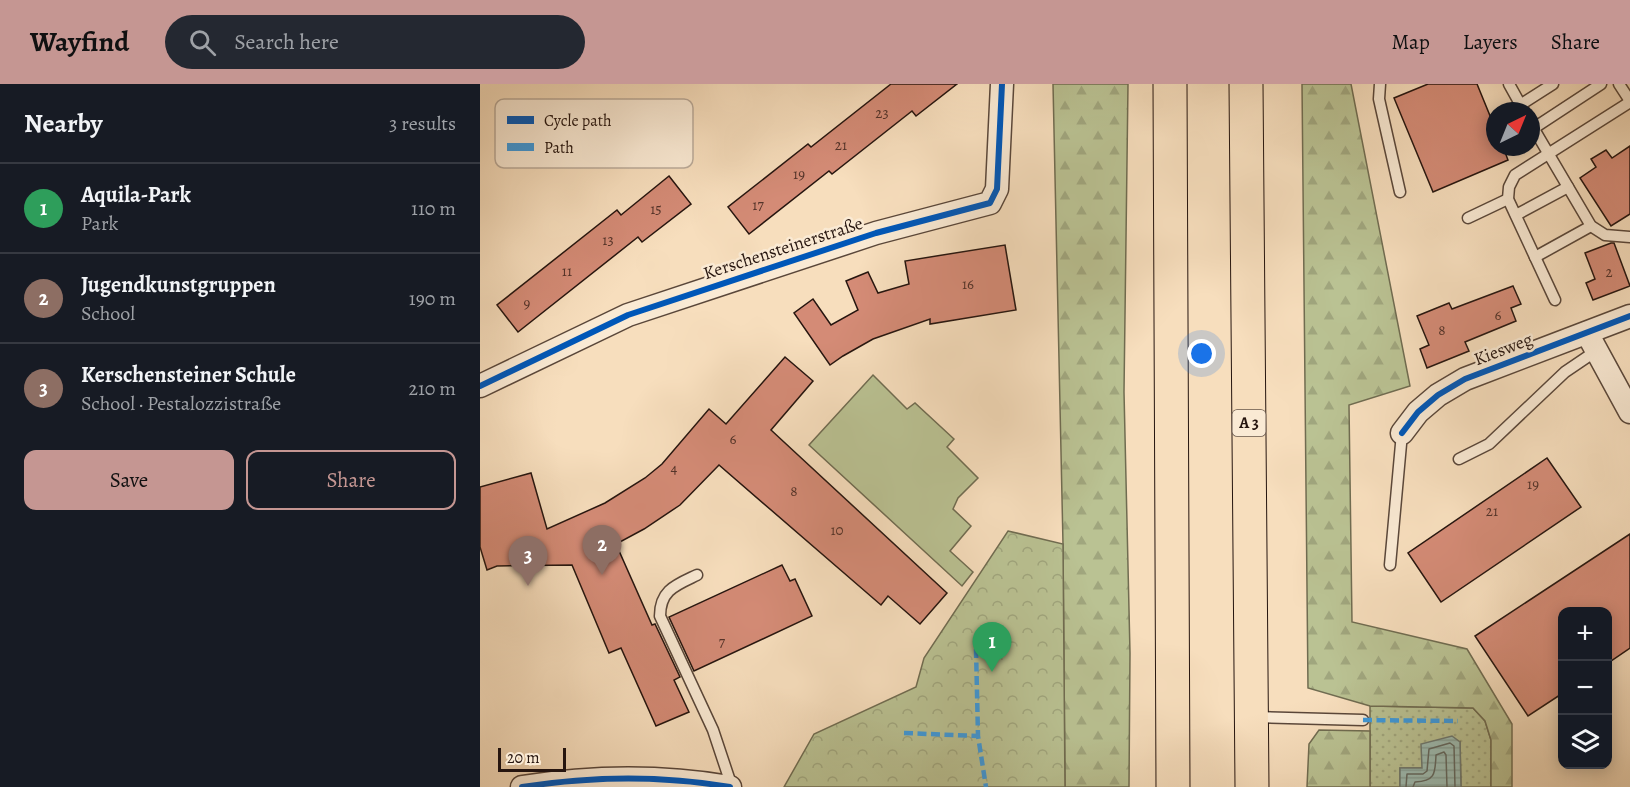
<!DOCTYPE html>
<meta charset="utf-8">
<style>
:root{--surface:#171b24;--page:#242831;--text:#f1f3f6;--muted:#9ea1a6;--line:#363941;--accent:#c59692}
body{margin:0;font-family:Alegreya,serif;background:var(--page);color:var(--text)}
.controls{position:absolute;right:18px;bottom:18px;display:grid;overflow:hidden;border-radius:12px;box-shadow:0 3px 15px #0003}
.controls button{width:54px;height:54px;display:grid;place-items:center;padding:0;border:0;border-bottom:2px solid var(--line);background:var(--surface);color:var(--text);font:30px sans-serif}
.compass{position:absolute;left:1006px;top:18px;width:54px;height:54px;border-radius:50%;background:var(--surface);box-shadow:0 3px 15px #0003;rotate:43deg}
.scale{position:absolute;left:18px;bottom:15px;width:68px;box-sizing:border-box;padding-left:6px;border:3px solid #26150f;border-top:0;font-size:16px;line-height:21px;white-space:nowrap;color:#26150f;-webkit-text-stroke:4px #faead4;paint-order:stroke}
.you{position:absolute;left:722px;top:270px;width:21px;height:21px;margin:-15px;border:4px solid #fff;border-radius:50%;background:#1a73e8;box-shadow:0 0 0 9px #1a73e833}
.badge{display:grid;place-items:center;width:39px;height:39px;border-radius:50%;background:var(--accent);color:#fff;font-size:20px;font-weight:700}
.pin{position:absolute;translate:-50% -50px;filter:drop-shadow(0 2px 3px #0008)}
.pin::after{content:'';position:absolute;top:32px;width:21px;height:18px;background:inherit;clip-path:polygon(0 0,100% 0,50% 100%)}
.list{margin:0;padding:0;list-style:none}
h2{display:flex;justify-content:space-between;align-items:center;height:78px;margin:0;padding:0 24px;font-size:26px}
h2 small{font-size:20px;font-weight:400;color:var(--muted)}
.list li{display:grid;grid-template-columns:39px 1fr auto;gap:18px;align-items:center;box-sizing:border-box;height:90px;padding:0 24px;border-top:2px solid var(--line)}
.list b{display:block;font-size:22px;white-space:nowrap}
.list p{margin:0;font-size:20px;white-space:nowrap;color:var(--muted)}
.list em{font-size:20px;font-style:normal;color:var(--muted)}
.actions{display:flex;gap:12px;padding:18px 24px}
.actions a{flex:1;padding:14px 0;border:2px solid var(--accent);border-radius:12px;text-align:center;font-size:21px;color:var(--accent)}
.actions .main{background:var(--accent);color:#111}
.icon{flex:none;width:33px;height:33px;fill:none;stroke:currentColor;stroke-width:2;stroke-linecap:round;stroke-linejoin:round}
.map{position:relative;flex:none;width:1150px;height:703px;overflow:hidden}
header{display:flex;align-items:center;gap:36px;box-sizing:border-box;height:84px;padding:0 30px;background:var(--accent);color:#111}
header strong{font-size:28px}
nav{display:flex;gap:33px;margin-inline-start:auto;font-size:21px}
.search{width:420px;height:54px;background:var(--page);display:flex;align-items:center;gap:15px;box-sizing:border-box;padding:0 21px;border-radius:33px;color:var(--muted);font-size:22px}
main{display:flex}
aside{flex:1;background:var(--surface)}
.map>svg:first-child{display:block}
</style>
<header>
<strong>Wayfind</strong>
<div class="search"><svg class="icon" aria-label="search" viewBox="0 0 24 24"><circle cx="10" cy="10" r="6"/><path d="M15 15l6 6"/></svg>Search here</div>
<nav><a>Map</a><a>Layers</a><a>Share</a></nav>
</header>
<main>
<aside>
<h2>Nearby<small>3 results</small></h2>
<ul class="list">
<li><span class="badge" style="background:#2e9e5b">1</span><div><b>Aquila-Park</b><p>Park</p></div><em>110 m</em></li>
<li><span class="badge" style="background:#8d6e63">2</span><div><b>Jugendkunstgruppen</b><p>School</p></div><em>190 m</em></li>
<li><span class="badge" style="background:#8d6e63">3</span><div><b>Kerschensteiner Schule</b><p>School · Pestalozzistraße</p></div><em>210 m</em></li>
</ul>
<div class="actions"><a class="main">Save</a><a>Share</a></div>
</aside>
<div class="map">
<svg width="1150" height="703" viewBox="0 0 1150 703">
<defs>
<pattern id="grass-dots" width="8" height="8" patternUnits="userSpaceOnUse" patternTransform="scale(1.5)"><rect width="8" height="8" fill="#bac293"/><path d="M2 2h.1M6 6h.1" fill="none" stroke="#a0a67e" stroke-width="1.8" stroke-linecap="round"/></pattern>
<pattern id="forest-firs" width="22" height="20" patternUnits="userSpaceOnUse" patternTransform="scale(1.5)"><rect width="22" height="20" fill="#bac293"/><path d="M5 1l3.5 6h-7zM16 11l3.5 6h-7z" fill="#a0a67e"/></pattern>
<pattern id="park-crowns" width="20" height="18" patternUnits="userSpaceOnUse" patternTransform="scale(1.5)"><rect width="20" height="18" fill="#bac293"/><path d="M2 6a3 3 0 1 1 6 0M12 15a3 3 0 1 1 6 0" fill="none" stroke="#a0a67e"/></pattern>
<pattern id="water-rules" width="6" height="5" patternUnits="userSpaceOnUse" patternTransform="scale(1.5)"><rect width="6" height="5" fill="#9dbcb2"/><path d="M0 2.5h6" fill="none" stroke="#87a198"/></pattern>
</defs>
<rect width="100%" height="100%" fill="#f7debd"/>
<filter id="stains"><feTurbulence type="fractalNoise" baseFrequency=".00333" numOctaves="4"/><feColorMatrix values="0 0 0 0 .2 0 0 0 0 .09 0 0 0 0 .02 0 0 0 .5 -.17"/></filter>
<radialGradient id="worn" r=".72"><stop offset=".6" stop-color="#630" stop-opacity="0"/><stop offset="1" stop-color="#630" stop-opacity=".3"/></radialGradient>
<!-- grass -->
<path fill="url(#grass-dots)" stroke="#706c51" stroke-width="1.5" d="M890,622L993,624L1005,637L1011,656V703H981L980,658L943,684H920V703H890Z"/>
<!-- forest -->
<g fill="url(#forest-firs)" stroke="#706c51" stroke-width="1.5">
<path d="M573,0H648L644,308L650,569L649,703H585L583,460Z"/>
<path d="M822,0H871L930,302L869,321L872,538L987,565L1032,640V703H1011V656L1005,637L993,624L890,622L828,604Z"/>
<path d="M839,646L890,647V703H827L829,660Z"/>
</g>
<!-- park -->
<path fill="url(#park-crowns)" stroke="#706c51" stroke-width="1.5" d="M528,447L583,460L585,703H304L334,650L436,603L444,574Z"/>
<!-- pitch -->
<path fill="#bac293" stroke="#706c51" stroke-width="1.5" d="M393,291L427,325L435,319L474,355L467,363L498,394L478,414L473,425L491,442L470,467L493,488L482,502L329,361Z"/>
<!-- water -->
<path fill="url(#water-rules)" stroke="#6d7971" stroke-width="1.5" d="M972,652L980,658L981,703H920V684H942L941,660Z"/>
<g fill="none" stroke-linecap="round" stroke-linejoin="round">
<!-- shore -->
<g stroke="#626860" stroke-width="1.5">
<path d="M926,703L927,690H943L947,687L949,665L970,659L974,662L975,703"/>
<path d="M933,703L935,698C956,697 955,689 956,671L964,668L966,671L967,703"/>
</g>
</g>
<!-- building -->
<g fill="#d48b76" stroke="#26150f" stroke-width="1.5">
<path d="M411,0H477L436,32L432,27L352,90L349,87L269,150L248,123L328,60L331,63Z"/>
<path d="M948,0H997L1015,44V63H1023L1028,76L953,108L914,14Z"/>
<path d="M1150,62V130L1131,142L1100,94L1116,83L1111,75L1126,66L1132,74Z"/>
<path d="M189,92L211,120L162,158L158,153L38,248L17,221L137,126L141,131Z"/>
<path d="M1131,159H1134L1150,202L1113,216L1106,199L1115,195L1105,169Z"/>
<path d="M525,161L536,226L450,240V235L393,255L363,272L350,281L314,229L333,215L351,241L378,226L366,197L388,188L398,209L429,200L425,177Z"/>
<path d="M1033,202L1041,220L1031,224L1036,237L985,258L989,267L947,284L940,265L949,261L937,232L969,219L972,225Z"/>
<path d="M305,273L333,297L291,346L467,509L440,540L408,512L401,521L239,381L200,421L164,445L136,460L172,541L175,540L200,593L194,596L209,628L176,642L141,564L129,569L92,481L17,482L7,486L0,463V403L51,389L67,445L125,419L165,394L182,380L229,325L246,340Z"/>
<path d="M1067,374L1101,423L961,518L928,469Z"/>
<path d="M1150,450V564L1128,579V528H1083V609L1048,632L995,552Z"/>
<path d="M302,481L310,497L315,495L332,532L214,587L189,533Z"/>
</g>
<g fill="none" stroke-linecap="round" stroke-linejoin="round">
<defs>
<g id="lane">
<path d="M900,0L899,15L920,108"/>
<path d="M1029,0L1044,27"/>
<path d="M1139,0L1150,17"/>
<path d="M1040,21L1073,0"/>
<path d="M1051,40L1111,142L1125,151L1150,153"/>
<path d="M1054,44L1121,0"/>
<path d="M1036,131L1088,103"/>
<path d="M988,134L1028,115"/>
<path d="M1055,173L1111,142"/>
<path d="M1075,216L1028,115L1029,103L1035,91L1150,18"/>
<path d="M979,375L1009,360L1085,288L1116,267"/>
<path d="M910,481L922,349"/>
<path d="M217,491C196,501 180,506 180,532L233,646L252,703"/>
<path d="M775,633L883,636"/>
</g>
<g id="street">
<path d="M1107,249L1150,328"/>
<path d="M0,302L148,231L396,149L510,119L517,105L522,0"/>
<path d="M922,349L938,328L958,311L985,295L1150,232"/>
<path d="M42,703C112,692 180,691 250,703"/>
</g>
<g id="highway">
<path d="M690,0L693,703"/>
<path d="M766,0L772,703"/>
</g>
</defs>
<!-- lane casing -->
<use href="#lane" stroke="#5a473a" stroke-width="13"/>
<!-- street casing -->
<use href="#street" stroke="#5a473a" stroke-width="25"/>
<!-- highway casing -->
<use href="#highway" stroke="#26150f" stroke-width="35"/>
<!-- lane -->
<use href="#lane" stroke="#faead4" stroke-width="10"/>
<!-- street -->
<use href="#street" stroke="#faead4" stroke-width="22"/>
<!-- highway -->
<use href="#highway" stroke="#f7debd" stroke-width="33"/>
<!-- quiet -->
<g stroke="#3c9ade" stroke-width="4.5" stroke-dasharray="9 4.5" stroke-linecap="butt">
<path d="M496,565L498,652L506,703"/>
<path d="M883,636L978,637"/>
<path d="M424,649L498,652"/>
</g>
<defs>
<g id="cycleway">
<path d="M0,302L148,231L396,149L510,119L517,105L522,0"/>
<path d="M922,349L938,328L958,311L985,295L1150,232"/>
<path d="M42,703C112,692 180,691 250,703"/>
</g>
</defs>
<!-- cycleway casing -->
<use href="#cycleway" stroke="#faead4" stroke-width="10"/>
<!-- cycleway -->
<use href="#cycleway" stroke="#0057b8" stroke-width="6"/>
</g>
<g text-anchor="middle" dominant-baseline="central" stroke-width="5" stroke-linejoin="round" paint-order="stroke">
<!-- number labels -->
<g font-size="15" fill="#523229">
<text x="402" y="29">23</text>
<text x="361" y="61">21</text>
<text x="319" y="90">19</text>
<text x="278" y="121">17</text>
<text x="176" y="125">15</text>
<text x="128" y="156">13</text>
<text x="87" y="187">11</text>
<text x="1129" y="188">2</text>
<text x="488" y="200">16</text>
<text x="47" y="219">9</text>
<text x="1018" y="231">6</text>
<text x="962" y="246">8</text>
<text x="253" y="355">6</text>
<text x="194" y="384">4</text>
<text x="1053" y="400">19</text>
<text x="314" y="407">8</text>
<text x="1012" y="427">21</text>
<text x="357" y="446">10</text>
<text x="242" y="558">7</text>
</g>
<!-- shield labels -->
<rect fill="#faead4" stroke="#66554a" stroke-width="1.5" x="752.5" y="326" width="33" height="26" rx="4.5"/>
<g font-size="16" font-weight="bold" fill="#26150f">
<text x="769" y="339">A 3</text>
</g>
<!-- street labels -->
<g font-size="18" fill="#26150f" stroke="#faead4">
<text transform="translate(303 164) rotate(-18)">Kerschensteinerstraße</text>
<text transform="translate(1023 265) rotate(-21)">Kiesweg</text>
</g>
</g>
<!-- legend -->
<rect x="15" y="15" width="198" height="69" rx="9" fill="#faead4" stroke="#baaa99" stroke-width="1.5"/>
<rect x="27" y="32" width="27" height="8" fill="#0057b8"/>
<rect x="27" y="59" width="27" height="8" fill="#3c9ade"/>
<g font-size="16" fill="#26150f">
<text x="64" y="42">Cycle path</text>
<text x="64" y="69">Path</text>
</g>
<rect width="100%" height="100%" filter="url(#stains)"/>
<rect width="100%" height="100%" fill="url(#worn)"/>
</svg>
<div class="controls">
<button>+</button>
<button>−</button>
<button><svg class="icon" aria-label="layers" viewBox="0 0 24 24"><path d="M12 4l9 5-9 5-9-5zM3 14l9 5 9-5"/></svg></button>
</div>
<svg class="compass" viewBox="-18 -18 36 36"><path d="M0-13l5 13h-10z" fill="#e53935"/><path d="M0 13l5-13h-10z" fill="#9ea1a6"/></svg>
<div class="scale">20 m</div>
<div class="you"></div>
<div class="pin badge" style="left:512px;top:588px;background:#2e9e5b">1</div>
<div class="pin badge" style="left:122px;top:491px;background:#8d6e63">2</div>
<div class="pin badge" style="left:48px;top:502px;background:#8d6e63">3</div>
</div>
</main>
